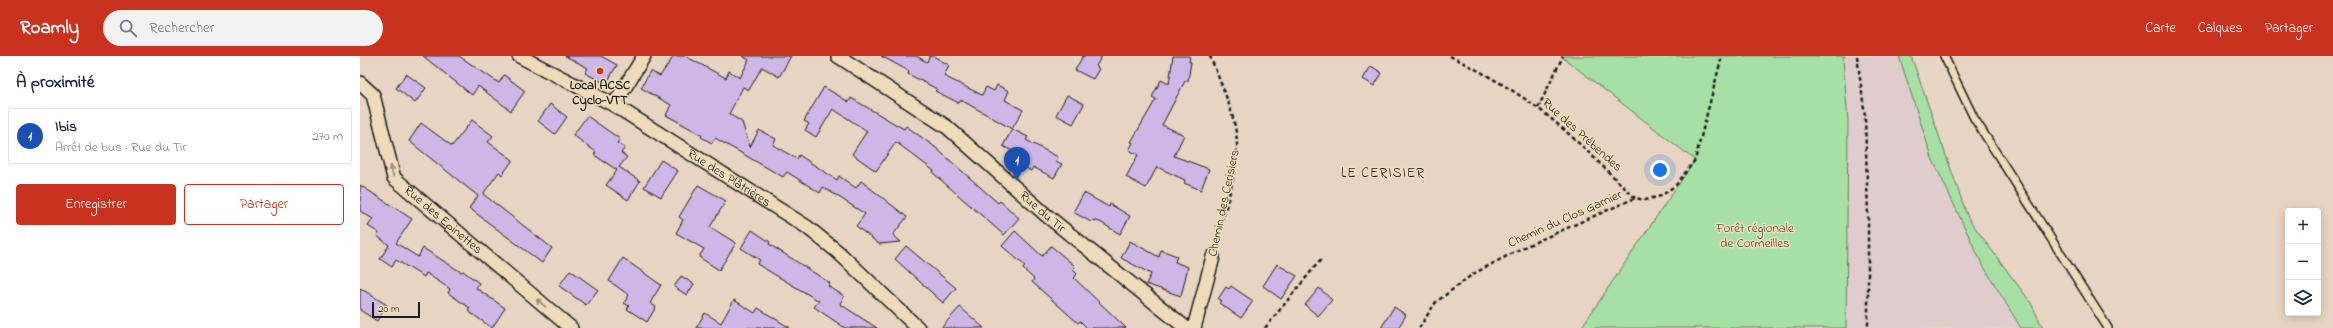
<!DOCTYPE html>
<html lang="fr">
<meta charset="utf-8">
<style>
:root{--surface:#fff;--page:#f2f2f3;--text:#1f2937;--muted:#747a83;--line:#e0e1e3;--accent:#c8321e}
body{margin:0;font-family:"Indie Flower",sans-serif;background:var(--page);color:var(--text)}
.controls{position:absolute;right:12px;bottom:12px;display:grid;overflow:hidden;border-radius:4px;box-shadow:0 2px 10px #0003}
.controls button{width:36px;height:36px;display:grid;place-items:center;padding:0;border:0;border-bottom:1px solid var(--line);background:var(--surface);color:var(--text);font:20px sans-serif}
.scale{position:absolute;left:12px;bottom:10px;width:48px;box-sizing:border-box;padding-left:4px;border:2px solid #1c1c1c;border-top:0;font-size:11px;line-height:14px;white-space:nowrap;color:#1c1c1c;-webkit-text-stroke:3px #eedbb9;paint-order:stroke}
.you{position:absolute;left:1300px;top:114px;width:14px;height:14px;margin:-10px;border:3px solid #fff;border-radius:50%;background:#1a73e8;box-shadow:0 0 0 6px #1a73e833}
.badge{display:grid;place-items:center;width:26px;height:26px;border-radius:50%;background:var(--accent);color:#fff;font-size:13px;font-weight:700}
.pin{position:absolute;translate:-50% -33px;filter:drop-shadow(0 1px 2px #0008)}
.pin::after{content:'';position:absolute;top:21px;width:14px;height:12px;background:inherit;clip-path:polygon(0 0,100% 0,50% 100%)}
.list{margin:0;padding:0;list-style:none}
h2{display:flex;justify-content:space-between;align-items:center;height:52px;margin:0;padding:0 16px;font-size:17px}
h2 small{font-size:13px;font-weight:400;color:var(--muted)}
.list li{display:grid;grid-template-columns:26px 1fr auto;gap:12px;align-items:center;box-sizing:border-box;height:56px;margin:0 8px 8px;padding:0 8px;border:1px solid var(--line);border-radius:4px}
.list b{display:block;font-size:15px;white-space:nowrap}
.list p{margin:0;font-size:13px;white-space:nowrap;color:var(--muted)}
.list em{font-size:13px;font-style:normal;color:var(--muted)}
.actions{display:flex;gap:8px;padding:12px 16px}
.actions a{flex:1;padding:9px 0;border:1px solid var(--accent);border-radius:4px;text-align:center;font-size:14px;color:var(--accent)}
.actions .main{background:var(--accent);color:#fff}
.icon{flex:none;width:22px;height:22px;fill:none;stroke:currentColor;stroke-width:2;stroke-linecap:round;stroke-linejoin:round}
.map{position:relative;flex:none;width:1973px;height:272px;overflow:hidden}
header{display:flex;align-items:center;gap:24px;box-sizing:border-box;height:56px;padding:0 20px;background:var(--accent);color:#fff}
header strong{font-size:19px}
nav{display:flex;gap:22px;margin-inline-start:auto;font-size:14px}
.search{width:280px;height:36px;background:var(--page);display:flex;align-items:center;gap:10px;box-sizing:border-box;padding:0 14px;border-radius:22px;color:var(--muted);font-size:15px}
main{display:flex}
aside{flex:1;background:var(--surface)}
.map>svg:first-child{display:block}
</style>
<header>
<strong>Roamly</strong>
<div class="search"><svg class="icon" aria-label="search" viewBox="0 0 24 24"><circle cx="10" cy="10" r="6"/><path d="M15 15l6 6"/></svg>Rechercher</div>
<nav><a>Carte</a><a>Calques</a><a>Partager</a></nav>
</header>
<main>
<aside>
<h2>À proximité<small></small></h2>
<ul class="list">
<li><span class="badge" style="background:#1a4fb4">1</span><div><b>Ibis</b><p>Arrêt de bus · Rue du Tir</p></div><em>270 m</em></li>
</ul>
<div class="actions"><a class="main">Enregistrer</a><a>Partager</a></div>
</aside>
<div class="map">
<svg width="1973" height="272" viewBox="0 0 1973 272">
<rect width="100%" height="100%" fill="#e8d4c2"/>
<filter id="ink" filterUnits="userSpaceOnUse"><feTurbulence type="fractalNoise" baseFrequency=".025" numOctaves="2"/><feDisplacementMap in="SourceGraphic" scale="8" xChannelSelector="R" yChannelSelector="G"/><feConvolveMatrix kernelMatrix="1 2 1 2 8 2 1 2 1" color-interpolation-filters="sRGB"/></filter>
<g filter="url(#ink)">
<!-- built -->
<path fill="#e0cbcd" d="M1485,0H1539L1572,102L1621,206L1661,272H1486L1488,65L1483,3Z"/>
<!-- green -->
<g fill="#a7e0a5" stroke="#627e60">
<path d="M1201,0H1485L1483,3L1488,65L1486,272H1221L1335,104Z"/>
<path d="M1539,0H1551L1608,162L1671,247L1683,272H1661L1621,206L1572,102Z"/>
</g>
<!-- building -->
<g fill="#ceb7e6" stroke="#1c1c1c">
<path d="M63,0H99L139,27L144,19L165,35L151,55L118,30L112,39Z"/>
<path d="M205,0H241L257,9L246,28L225,17L228,12Z"/>
<path d="M314,0H325L366,22L369,15L380,22L389,4L382,0H431L419,21L402,11L389,34L383,31L369,58L382,66L390,91L399,74L416,83L413,89L437,103L439,99L477,124L479,120L496,132L501,125L547,161L533,179L541,186L519,188L496,170L505,158L463,131L460,137L427,116L423,121L355,82L352,87L341,81L342,79L306,59L311,49L281,32L290,15L300,20Z"/>
<path d="M521,0H556L567,6L570,0H573L589,9L584,20L622,39L626,31L634,35L637,29L649,35L645,44L663,54L652,73L601,44L599,47L575,35L577,33L548,18L549,15Z"/>
<path d="M723,0H742L736,10L739,13L733,23L715,14Z"/>
<path d="M813,0H830L829,6H831L828,25H825L802,69L824,79L814,100L849,113L841,134L824,127L825,124L797,111L786,132L766,121L778,99L769,94L773,87L771,86L796,43L792,41L801,24L809,28Z"/>
<path d="M1011,10L1022,17L1014,30L1003,23Z"/>
<path d="M46,18L66,32L55,47L36,32Z"/>
<path d="M464,31L489,46L491,42L544,73L546,70L575,91L638,147L640,145L659,162L644,179L573,117L574,115L536,86L516,115L492,98L507,75L473,53L456,81L445,74L449,68L444,65Z"/>
<path d="M707,39L724,48L713,68L696,59Z"/>
<path d="M190,48L207,61L195,78L178,65Z"/>
<path d="M227,60L260,83L257,87L265,92L261,97L267,101L259,111L280,125L268,144L246,129L257,114L234,99L236,96L213,79Z"/>
<path d="M112,64L133,80L128,86L153,104L142,119L139,116L123,138L192,192L182,207L109,152L118,140L49,85L61,67L92,90Z"/>
<path d="M652,73L668,81L666,84L698,101L696,105L702,108L694,122L673,111L671,115L661,109L664,102L643,90Z"/>
<path d="M301,104L318,115L301,141L284,131Z"/>
<path d="M0,129L52,163L36,187L58,201L63,192L101,216L103,215L119,227L116,232L145,252L132,272L108,255L110,252L88,237L90,233L66,217L64,221L36,204L32,211L20,203L29,189L17,180L19,177L8,170L13,163L0,155Z"/>
<path d="M338,129L366,145L350,171L376,187L359,214L339,201L344,193L316,177L323,164L319,161Z"/>
<path d="M724,137L749,151L750,148L770,160L760,178L740,166L733,164L731,166L713,156Z"/>
<path d="M392,174L410,186L409,188L470,227L468,230L484,240L480,248L517,272H485L454,251L459,245L397,208L400,204L381,192Z"/>
<path d="M655,175L682,200L691,190L715,210L712,213L717,218L714,222L766,272H727L720,265L718,267L672,226L674,223L663,213L665,210L642,190Z"/>
<path d="M770,185L799,201L801,194L817,200L815,206L828,211L821,240L786,228L791,218L761,202Z"/>
<path d="M546,190L596,232L583,247L535,203Z"/>
<path d="M263,202L301,229L290,247L296,251L287,266L267,253L269,250L264,247L269,239L249,225Z"/>
<path d="M917,208L937,220L921,243L903,230Z"/>
<path d="M210,214L238,234L226,249L199,230Z"/>
<path d="M321,220L334,228L327,239L314,231Z"/>
<path d="M871,230L893,245L881,262L859,247L861,245L858,243L866,231L869,233Z"/>
<path d="M0,232L27,249L17,265L0,254Z"/>
<path d="M959,232L972,244L958,260L945,249Z"/>
<path d="M374,244L395,257L398,252L430,272H336L345,257L361,267Z"/>
<path d="M600,251L624,272H581Z"/>
<path d="M1034,251L1046,259L1038,272H1021Z"/>
</g>
<g fill="none" stroke-linecap="round" stroke-linejoin="round">
<defs>
<path id="lane" d="M1584,0L1614,62L1748,272"/>
<g id="street">
<path id="s1" d="M159,0L254,49L447,171L478,196L558,272"/>
<path id="s2" d="M478,0L587,71L686,159L826,272"/>
<path id="s3" d="M0,27L13,39L34,122L211,272"/>
<path d="M254,49L284,0"/>
<path d="M834,272L853,201"/>
</g>
</defs>
<!-- lane casing -->
<use href="#lane" stroke="#1c1c1c" stroke-width="10"/>
<!-- street casing -->
<use href="#street" stroke="#1c1c1c" stroke-width="16"/>
<!-- path -->
<g stroke="#1c1c1c" stroke-width="2.5" stroke-dasharray="4 3" stroke-linecap="butt">
<path d="M850,0C860,26 877,61 877,89C876,122 864,156 856,188"/>
<path d="M1090,0C1120,15 1151,32 1179,53C1213,79 1244,112 1275,142"/>
<path d="M1497,0L1505,60L1508,160V272"/>
<path d="M1178,52L1203,0"/>
<path d="M905,272L962,202"/>
<path d="M1059,272L1076,246L1113,218L1162,192L1275,142L1285,144L1301,140L1316,129L1335,104L1362,0"/>
</g>
<!-- lane -->
<use href="#lane" stroke="#eedbb9" stroke-width="7"/>
<!-- street -->
<use href="#street" stroke="#eedbb9" stroke-width="13"/>
</g>
<!-- one-way arrows -->
<defs><path id="oneway-shaft" d="M-6 0H5M1.5-3L5.5 0L1.5 3" fill="none" stroke-width="1.6" stroke-linecap="round" stroke-linejoin="round"/></defs>
<g stroke="#908572">
<use href="#oneway-shaft" transform="translate(32 115) rotate(-104)"/>
<use href="#oneway-shaft" transform="translate(181 247) rotate(-140)"/>
</g>
</g>
<!-- markers -->
<circle fill="#c8321e" stroke="#eedbb9" stroke-width="1.5" cx="240" cy="15" r="4"/>
<g text-anchor="middle" dominant-baseline="central" stroke-width="3" stroke-linejoin="round" paint-order="stroke">
<!-- poi labels -->
<g font-size="13" font-weight="bold" fill="#1c1c1c" stroke="#eedbb9">
<text x="240" y="29">Local ACSC<tspan x="240" dy="15">Cyclo-VTT</tspan></text>
</g>
<!-- street labels -->
<g font-size="13" fill="#1c1c1c" stroke="#eedbb9">
<text transform="translate(1222 79) rotate(42)">Rue des Prébendes</text>
<text stroke="none"><textPath href="#s1" startOffset="243">Rue des Plâtrières</textPath></text>
<text transform="translate(864 147) rotate(-78)">Chemin des Cerisiers</text>
<text stroke="none"><textPath href="#s2" startOffset="258">Rue du Tir</textPath></text>
<text transform="translate(1205 163) rotate(-24)">Chemin du Clos Garnier</text>
<text stroke="none"><textPath href="#s3" startOffset="168">Rue des Epinettes</textPath></text>
</g>
<!-- park labels -->
<g font-size="13" fill="#3f4d3e" stroke="#eedbb9">
<text x="1395" y="172">Forêt régionale<tspan x="1395" dy="15">de Cormeilles</tspan></text>
</g>
<!-- neighbourhood labels -->
<g font-size="14" letter-spacing="1" fill="#1c1c1c" stroke="#eedbb9">
<text x="1023" y="117">LE CERISIER</text>
</g>
</g>
</svg>
<div class="controls">
<button>+</button>
<button>−</button>
<button><svg class="icon" aria-label="layers" viewBox="0 0 24 24"><path d="M12 4l9 5-9 5-9-5zM3 14l9 5 9-5"/></svg></button>
</div>
<div class="scale">20 m</div>
<div class="you"></div>
<div class="pin badge" style="left:657px;top:124px;background:#1a4fb4">1</div>
</div>
</main>
